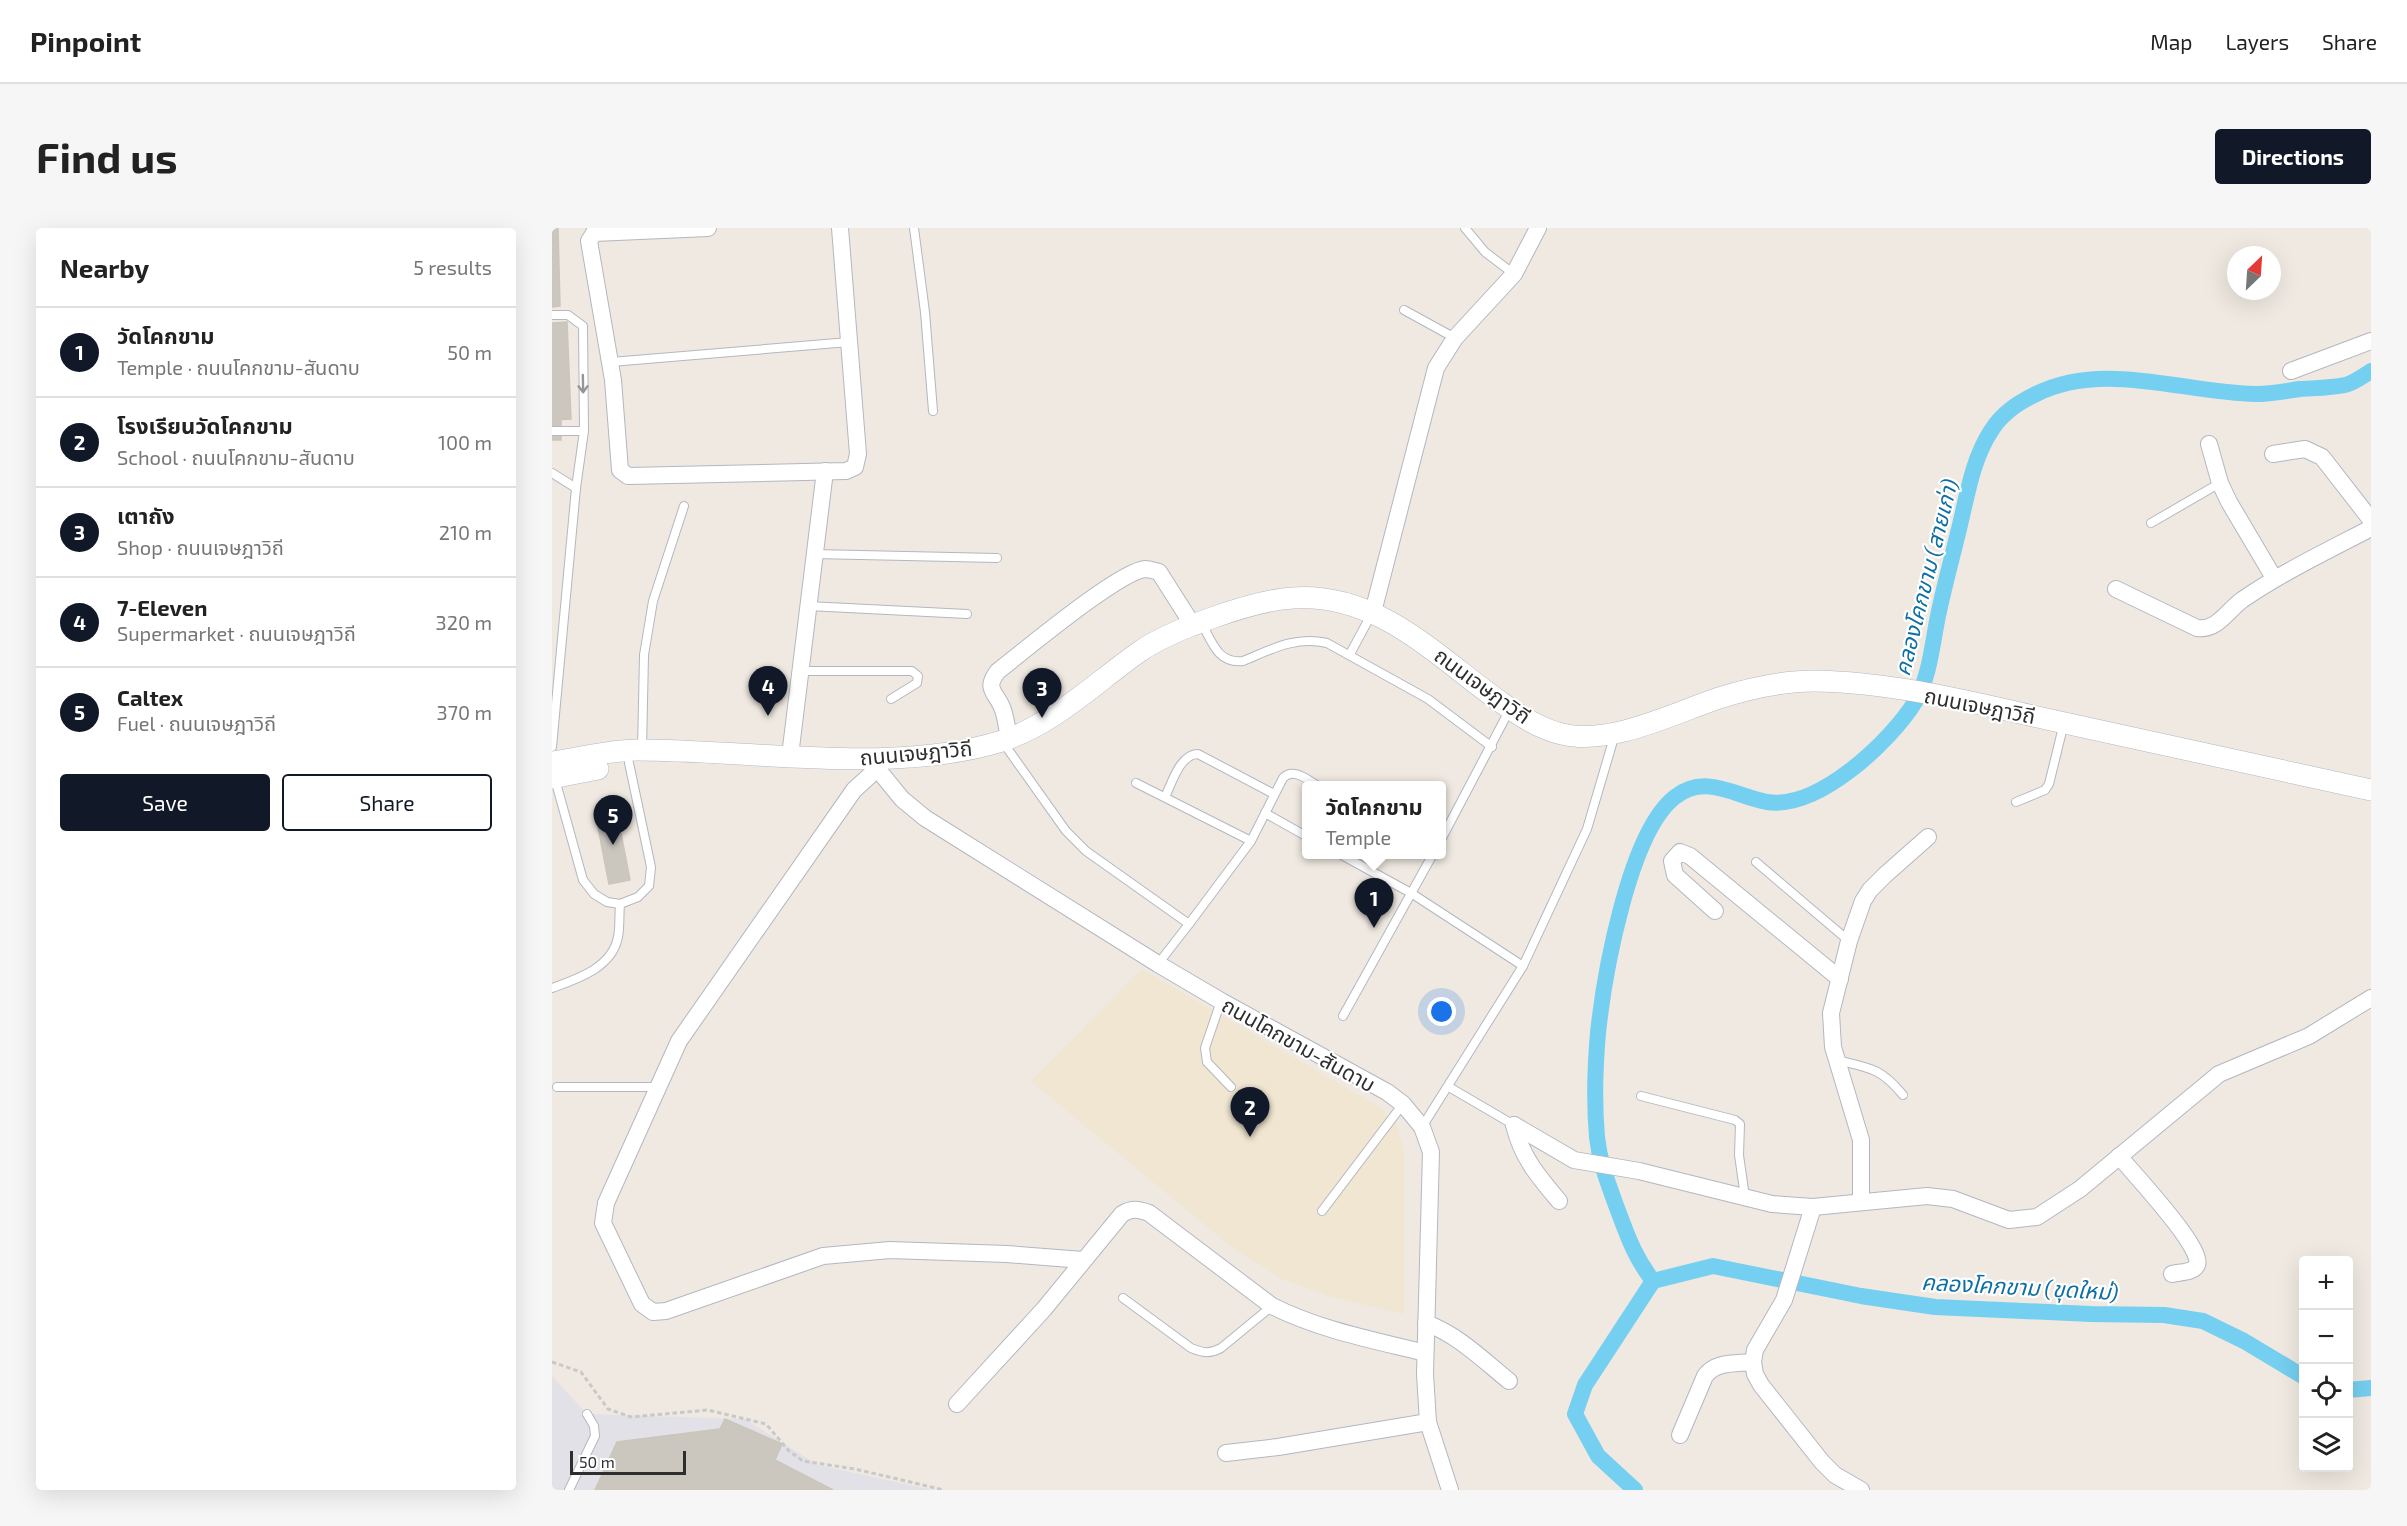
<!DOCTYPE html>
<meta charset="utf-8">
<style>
:root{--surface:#fff;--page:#f6f6f6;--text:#222;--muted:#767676;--line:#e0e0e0;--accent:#111827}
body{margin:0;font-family:"Exo 2","Noto Sans Thai",sans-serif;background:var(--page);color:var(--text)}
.controls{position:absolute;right:18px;bottom:18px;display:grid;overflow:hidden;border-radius:6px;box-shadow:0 6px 24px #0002}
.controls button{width:54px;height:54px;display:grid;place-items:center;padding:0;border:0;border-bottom:2px solid var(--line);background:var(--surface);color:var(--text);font:30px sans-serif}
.compass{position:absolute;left:1675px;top:18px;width:54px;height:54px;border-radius:50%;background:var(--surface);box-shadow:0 6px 24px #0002;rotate:25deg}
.scale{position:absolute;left:18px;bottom:15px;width:116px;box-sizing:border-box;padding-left:6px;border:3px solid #2e2e2e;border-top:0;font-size:16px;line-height:21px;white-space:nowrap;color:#2e2e2e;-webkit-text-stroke:4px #fff;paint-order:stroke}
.you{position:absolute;left:890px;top:784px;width:21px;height:21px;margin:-15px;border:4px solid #fff;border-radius:50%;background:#1a73e8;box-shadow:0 0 0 9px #1a73e833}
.badge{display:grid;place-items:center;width:39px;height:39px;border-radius:50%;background:var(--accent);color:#fff;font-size:20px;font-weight:700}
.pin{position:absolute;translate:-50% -50px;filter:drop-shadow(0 2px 3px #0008)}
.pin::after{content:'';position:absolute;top:32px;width:21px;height:18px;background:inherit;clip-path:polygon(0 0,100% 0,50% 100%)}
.popup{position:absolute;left:750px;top:553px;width:144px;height:78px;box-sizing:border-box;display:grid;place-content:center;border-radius:6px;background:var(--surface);filter:drop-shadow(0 2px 4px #0005);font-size:20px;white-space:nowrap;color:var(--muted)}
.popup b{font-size:22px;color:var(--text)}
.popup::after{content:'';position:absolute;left:50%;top:100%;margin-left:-12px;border:12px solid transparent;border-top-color:var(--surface)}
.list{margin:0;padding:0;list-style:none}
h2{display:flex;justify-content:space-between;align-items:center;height:78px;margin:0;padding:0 24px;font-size:26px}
h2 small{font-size:20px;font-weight:400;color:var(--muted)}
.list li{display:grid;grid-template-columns:39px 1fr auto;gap:18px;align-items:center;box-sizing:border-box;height:90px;padding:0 24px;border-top:2px solid var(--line)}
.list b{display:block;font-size:22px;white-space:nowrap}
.list p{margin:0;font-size:20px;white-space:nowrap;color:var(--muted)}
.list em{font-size:20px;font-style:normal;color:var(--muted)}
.actions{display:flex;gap:12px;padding:18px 24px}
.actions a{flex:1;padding:14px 0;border:2px solid var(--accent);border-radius:6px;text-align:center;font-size:21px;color:var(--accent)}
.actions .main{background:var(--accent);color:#fff}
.icon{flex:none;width:33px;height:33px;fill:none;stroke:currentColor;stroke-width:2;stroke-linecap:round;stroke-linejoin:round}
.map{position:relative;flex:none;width:1819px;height:1262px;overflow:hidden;border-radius:6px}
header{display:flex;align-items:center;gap:36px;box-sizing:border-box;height:84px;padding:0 30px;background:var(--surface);border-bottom:2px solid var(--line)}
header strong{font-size:28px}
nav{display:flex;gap:33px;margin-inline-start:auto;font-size:21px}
.intro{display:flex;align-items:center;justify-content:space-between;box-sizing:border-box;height:144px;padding:0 36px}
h1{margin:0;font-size:42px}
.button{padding:15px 27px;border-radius:6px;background:var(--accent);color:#fff;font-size:21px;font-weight:700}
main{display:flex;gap:36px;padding:0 36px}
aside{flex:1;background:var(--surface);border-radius:6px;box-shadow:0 6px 24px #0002}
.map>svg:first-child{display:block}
</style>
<header>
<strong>Pinpoint</strong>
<nav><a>Map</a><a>Layers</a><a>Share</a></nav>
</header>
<div class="intro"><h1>Find us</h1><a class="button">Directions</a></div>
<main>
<aside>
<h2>Nearby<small>5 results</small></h2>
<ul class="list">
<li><span class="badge">1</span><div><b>วัดโคกขาม</b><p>Temple · ถนนโคกขาม-สันดาบ</p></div><em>50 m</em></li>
<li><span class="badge">2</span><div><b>โรงเรียนวัดโคกขาม</b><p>School · ถนนโคกขาม-สันดาบ</p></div><em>100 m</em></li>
<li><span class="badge">3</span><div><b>เตาถัง</b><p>Shop · ถนนเจษฎาวิถี</p></div><em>210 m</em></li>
<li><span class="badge">4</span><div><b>7-Eleven</b><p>Supermarket · ถนนเจษฎาวิถี</p></div><em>320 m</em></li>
<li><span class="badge">5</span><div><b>Caltex</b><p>Fuel · ถนนเจษฎาวิถี</p></div><em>370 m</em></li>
</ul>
<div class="actions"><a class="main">Save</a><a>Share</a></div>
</aside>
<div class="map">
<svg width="1819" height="1262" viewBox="0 0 1819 1262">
<rect width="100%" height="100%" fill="#efe9e1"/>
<!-- industrial -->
<path fill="#e3e1e8" d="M0,1148L35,1186L193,1191L266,1237L381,1262H0Z"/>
<!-- education -->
<path fill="#f0e6d1" d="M590,741L827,879L844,896L852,922V1086L776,1068L730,1051L677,1017L479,853Z"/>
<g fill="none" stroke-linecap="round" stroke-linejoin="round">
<!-- canal -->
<g stroke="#75cff0" stroke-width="16">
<path d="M1101,1053C1082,1028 1076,1009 1065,980C1056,955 1048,936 1045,909C1042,875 1043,839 1046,805C1052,748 1077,604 1123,569C1153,545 1183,568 1215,574C1266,582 1338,514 1363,474C1378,448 1380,417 1386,388C1392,359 1400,330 1407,301C1415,269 1420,232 1439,203C1450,185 1466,175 1484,166C1552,132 1632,165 1704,166C1719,166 1734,163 1748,161C1763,160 1779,160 1793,157C1802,155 1811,148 1819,143"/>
<path d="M1101,1053L1161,1038L1309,1068L1383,1079L1539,1086L1612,1087L1651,1093L1692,1113L1752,1149"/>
<path d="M1796,1162L1819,1160"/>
<path d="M1083,1262L1046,1228L1023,1186L1033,1157L1101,1053"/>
</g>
</g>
<!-- building -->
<g fill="#cbc7bf" stroke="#cbc5ba" stroke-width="1.5">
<path d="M0,0H6L8,78L0,79Z"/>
<path d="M15,94L19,191L0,192V95Z"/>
<rect x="0" y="192" width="9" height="20"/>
<path d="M64,580L78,652L57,656L43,584Z"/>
<path d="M173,1191L230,1216L223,1232L281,1262H43L65,1214L168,1201Z"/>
</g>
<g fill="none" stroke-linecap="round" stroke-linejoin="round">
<defs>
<g id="service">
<path d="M362,0L373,84L381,183"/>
<path d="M913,0L933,24L962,46"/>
<path d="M852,82L903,110"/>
<path d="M0,87H16L31,98L32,203L24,260L0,519"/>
<path d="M59,134L297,114"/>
<path d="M0,203H32"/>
<path d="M0,245L24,260"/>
<path d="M1599,295L1668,255"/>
<path d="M262,326L445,330"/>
<path d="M256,378L415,386"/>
<path d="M650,396C660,414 666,436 691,433C720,421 743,408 775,415L876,471L940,519"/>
<path d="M798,426L819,387"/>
<path d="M248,443H360L366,448L365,455L339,471"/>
<path d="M450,513L514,603L534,623L637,696L699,613L731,550C741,539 756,552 766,558"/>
<path d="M90,522L92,427L101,373L132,278"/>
<path d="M3,551L31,652L42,666L55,674L68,676L86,669L97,658L99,639L77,535"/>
<path d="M584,555L699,613"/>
<path d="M613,569C620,555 628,526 646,526L722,566"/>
<path d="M1464,574L1493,562L1497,556L1512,495"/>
<path d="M713,585L754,608"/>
<path d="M890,610L958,481"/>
<path d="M788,626L859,665L971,738"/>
<path d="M1204,634L1297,713"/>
<path d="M606,736L637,696"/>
<path d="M0,760C25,751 60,740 66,709C68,699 67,687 68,676"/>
<path d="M669,773L653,820L655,834L679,859"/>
<path d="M791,788L881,626"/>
<path d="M1285,832C1318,840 1329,840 1351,867"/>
<path d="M5,859H106"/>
<path d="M897,859L962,897"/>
<path d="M1089,868L1183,892L1188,896L1187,927L1193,969"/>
<path d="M870,899L971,738L1035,601L1063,506"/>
<path d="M770,983L851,876"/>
<path d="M571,1070L639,1120C651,1125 658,1126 669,1120L720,1078"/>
<path d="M17,1262L43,1208L42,1198L35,1186"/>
</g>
<g id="minor">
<path d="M156,0L42,5L37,13L61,152L68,242L76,248L294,243L303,239L306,226L288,0"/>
<path d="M1739,143L1819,113"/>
<path d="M1657,216L1668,255L1677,274L1722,350"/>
<path d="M1721,226L1753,221L1770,229L1819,292"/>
<path d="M1564,361L1645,400C1665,403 1675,383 1690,372C1731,344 1775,323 1819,300"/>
<path d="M821,384L884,140L903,110L962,46L986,0"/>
<path d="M457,510C455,501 454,490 451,482C445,464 431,462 446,443C472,423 566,344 593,341C597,341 603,343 607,344L642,399"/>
<path d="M238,528L273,243"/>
<path d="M319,533L350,571L373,590L606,736L669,773L835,864L851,876L870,899L879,924L873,1146L876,1194L898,1262"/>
<path d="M325,541L302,562L127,813L54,975L51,995L90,1076L101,1084L114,1083L271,1028L338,1022L455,1026L531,1032"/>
<path d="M1163,683L1123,647L1120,633L1128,624L1138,628L1288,751"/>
<path d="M962,897L1022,932L1087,943L1220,976L1261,979L1375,968L1401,971L1457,992L1485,989L1528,961L1667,846L1757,808L1819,770"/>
<path d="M962,897C970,930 986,948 1007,973"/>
<path d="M1567,928C1579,943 1653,1021 1645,1037C1641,1045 1627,1044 1620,1046"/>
<path d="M1309,973V912L1281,819L1279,785L1297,713L1311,673L1318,662L1333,647L1376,609"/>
<path d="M1261,979L1232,1072L1203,1122L1201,1134L1203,1146L1209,1157L1270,1234L1283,1247L1309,1262"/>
<path d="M874,1095C906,1107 930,1131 957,1153"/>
<path d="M405,1176L492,1081L570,986C580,980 586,981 597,985L720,1078C768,1102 821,1112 873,1125"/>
<path d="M1128,1207L1153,1148C1164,1133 1184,1136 1201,1134"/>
<path d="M674,1225L726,1219L876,1194"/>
</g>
<g id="tertiary">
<path d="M0,534C28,530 58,522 86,522C201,522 340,547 450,513C502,496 543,455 587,424C618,402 702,372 741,370C827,364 886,430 950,475C968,488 988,501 1010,506C1058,518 1122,485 1167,470C1199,460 1229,453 1262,453C1342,454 1422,475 1499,492C1606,515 1712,539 1819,562"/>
<path d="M0,550L46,541"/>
</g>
</defs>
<!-- service casing -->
<use href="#service" stroke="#b4b7c1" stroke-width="10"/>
<!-- minor casing -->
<use href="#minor" stroke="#b4b7c1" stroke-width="18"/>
<!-- tertiary casing -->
<use href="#tertiary" stroke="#b4b7c1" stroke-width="22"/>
<!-- path -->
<path stroke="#c9c9c9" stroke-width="3" stroke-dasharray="4.5 3" stroke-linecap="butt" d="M0,1134L29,1144L56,1181L79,1189L156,1182L214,1196L237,1223L251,1233L303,1241L392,1262"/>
<!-- service -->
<use href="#service" stroke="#fff" stroke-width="8"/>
<!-- minor -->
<use href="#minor" stroke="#fff" stroke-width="16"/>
<!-- tertiary -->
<use href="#tertiary" stroke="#fff" stroke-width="21"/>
</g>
<!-- one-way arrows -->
<defs><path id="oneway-shaft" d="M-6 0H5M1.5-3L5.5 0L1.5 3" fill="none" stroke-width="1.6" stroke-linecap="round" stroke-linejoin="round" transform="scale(1.5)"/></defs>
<use stroke="#969696" href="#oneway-shaft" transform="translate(31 156) rotate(89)"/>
<g text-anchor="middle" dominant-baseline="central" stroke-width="4.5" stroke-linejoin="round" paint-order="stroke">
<!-- street labels -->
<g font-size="21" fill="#2e2e2e" stroke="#fff">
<text transform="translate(931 457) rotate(36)">ถนนเจษฎาวิถี</text>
<text transform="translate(1428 477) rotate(11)">ถนนเจษฎาวิถี</text>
<text transform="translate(364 524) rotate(-5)">ถนนเจษฎาวิถี</text>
<text transform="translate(747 816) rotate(29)">ถนนโคกขาม-สันดาบ</text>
</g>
<!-- water labels -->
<g font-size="22" font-style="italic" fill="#0d6fa3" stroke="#fff">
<text transform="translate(1373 349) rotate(-76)">คลองโคกขาม (สายเก่า)</text>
<text transform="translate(1468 1058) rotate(3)">คลองโคกขาม (ขุดใหม่)</text>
</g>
</g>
</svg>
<div class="controls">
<button>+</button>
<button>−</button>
<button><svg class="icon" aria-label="locate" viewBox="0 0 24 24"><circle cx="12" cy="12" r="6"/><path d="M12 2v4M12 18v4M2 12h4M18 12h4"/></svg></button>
<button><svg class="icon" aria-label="layers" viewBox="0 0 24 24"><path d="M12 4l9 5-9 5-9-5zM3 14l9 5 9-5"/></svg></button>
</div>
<svg class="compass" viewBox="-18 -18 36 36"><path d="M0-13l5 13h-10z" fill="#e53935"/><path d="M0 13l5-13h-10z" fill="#767676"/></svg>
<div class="scale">50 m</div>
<div class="you"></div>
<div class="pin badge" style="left:822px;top:700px">1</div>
<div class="popup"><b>วัดโคกขาม</b>Temple</div>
<div class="pin badge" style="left:698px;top:909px">2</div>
<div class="pin badge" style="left:490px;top:490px">3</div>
<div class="pin badge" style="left:216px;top:488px">4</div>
<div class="pin badge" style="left:61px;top:617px">5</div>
</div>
</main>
